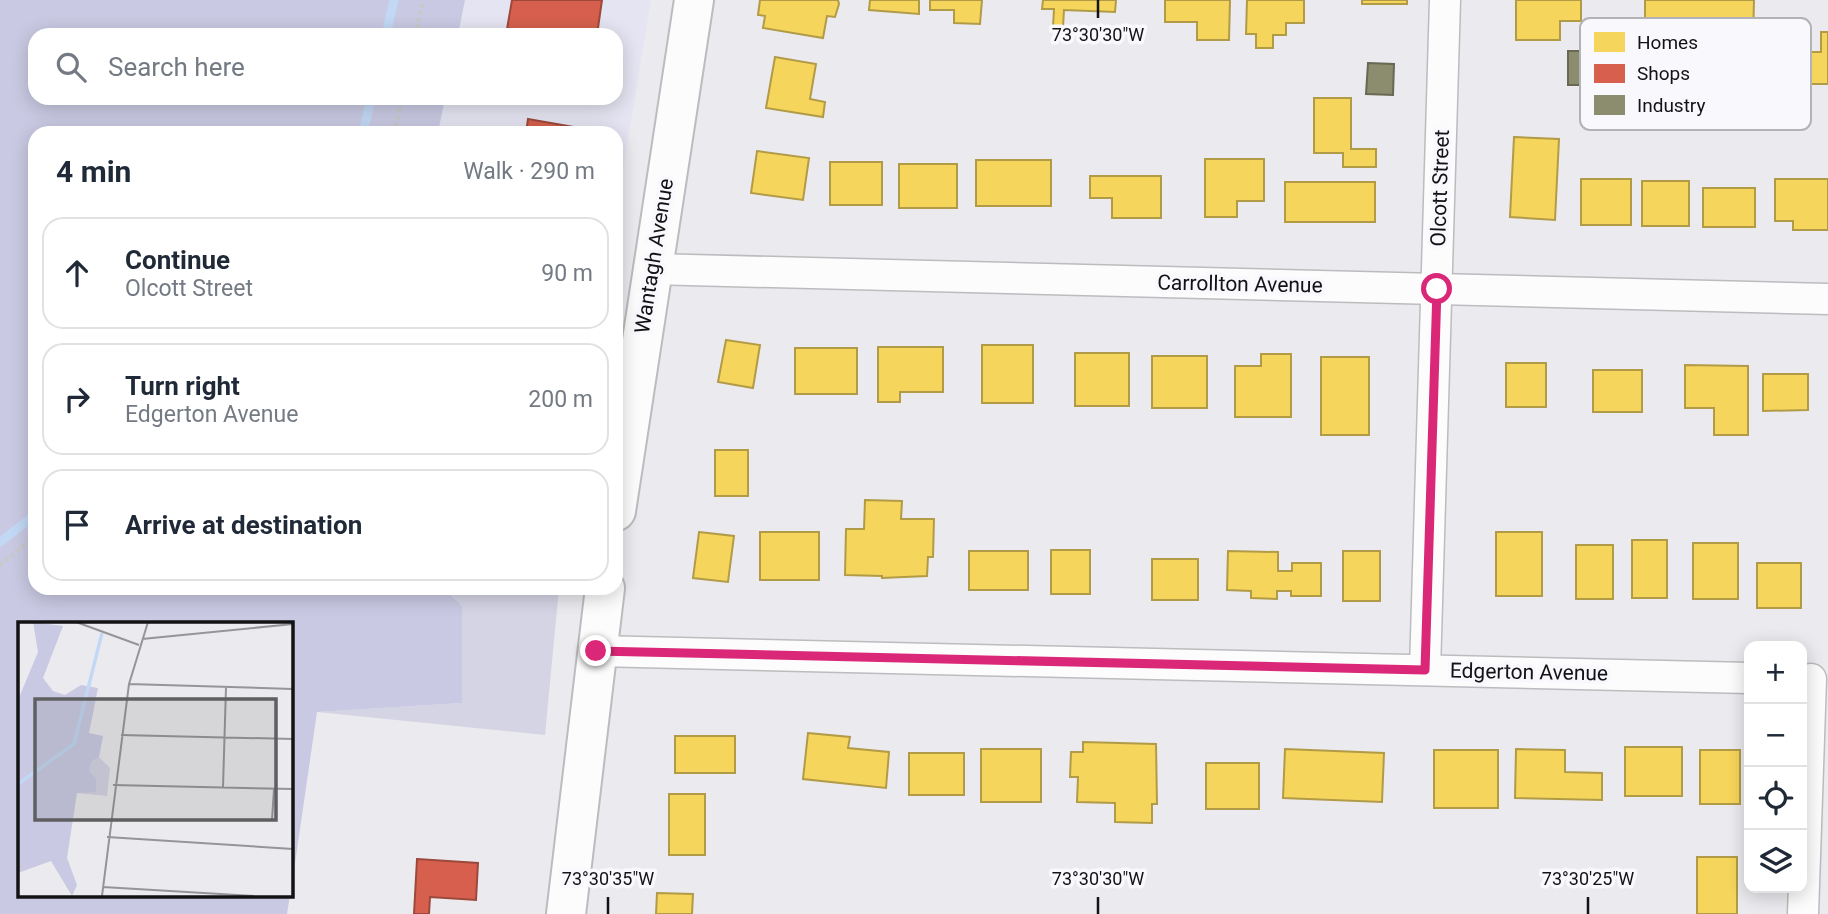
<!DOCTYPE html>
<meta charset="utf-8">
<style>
:root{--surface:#fff;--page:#f6f6f7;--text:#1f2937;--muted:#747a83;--line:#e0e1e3}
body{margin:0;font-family:Roboto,sans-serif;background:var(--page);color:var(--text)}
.controls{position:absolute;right:21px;bottom:21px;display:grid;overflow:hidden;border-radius:14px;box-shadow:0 4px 18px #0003}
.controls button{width:63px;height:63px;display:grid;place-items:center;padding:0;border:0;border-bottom:2px solid var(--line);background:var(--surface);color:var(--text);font:35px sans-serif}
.stop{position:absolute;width:21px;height:21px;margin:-16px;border:5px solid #db2777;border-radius:50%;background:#fff}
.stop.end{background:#db2777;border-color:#fff;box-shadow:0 2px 7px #0008}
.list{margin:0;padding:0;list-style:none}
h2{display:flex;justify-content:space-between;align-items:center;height:91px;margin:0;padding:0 28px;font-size:30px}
h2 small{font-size:23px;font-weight:400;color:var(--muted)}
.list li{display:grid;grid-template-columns:46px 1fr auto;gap:21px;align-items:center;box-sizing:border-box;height:112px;margin:0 14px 14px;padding:0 14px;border:2px solid var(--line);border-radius:21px}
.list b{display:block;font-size:26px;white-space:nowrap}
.list p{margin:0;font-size:23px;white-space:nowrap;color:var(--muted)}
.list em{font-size:23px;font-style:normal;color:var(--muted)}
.icon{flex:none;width:38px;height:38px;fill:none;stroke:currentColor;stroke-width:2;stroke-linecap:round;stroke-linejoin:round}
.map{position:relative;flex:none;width:1828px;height:914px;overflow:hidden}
.search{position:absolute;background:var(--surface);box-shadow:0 4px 18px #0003;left:28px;top:28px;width:595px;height:77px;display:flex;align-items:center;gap:18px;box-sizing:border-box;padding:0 24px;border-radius:21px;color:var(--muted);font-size:26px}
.panel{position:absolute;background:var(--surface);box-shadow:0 4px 18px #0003;left:28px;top:126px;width:595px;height:469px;border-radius:21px}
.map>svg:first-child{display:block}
</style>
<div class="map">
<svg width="1828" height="914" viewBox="0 0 1828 914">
<rect width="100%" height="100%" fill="#ebebef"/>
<!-- commercial -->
<path fill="#e5e4f2" d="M465,0H651L616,212V133H438L445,98H616V35H458Z"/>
<!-- green -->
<path fill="#d4d4e5" d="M444,588H559L545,735L317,712L461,703L462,606Z"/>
<!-- forest -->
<path fill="#c9c9e3" d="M0,0H465L458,35H35V98H445L438,133H35V588H444L462,606V703L317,712L291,891L290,624H19V895H290L287,914H0Z"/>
<!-- homes -->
<g fill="#f6d55c" stroke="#b29b47" stroke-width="2">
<path d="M760,0H838L839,4L835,17L827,16L823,38L763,28L765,16L758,15Z"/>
<path d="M870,0H919V14L869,10Z"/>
<path d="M930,0H982L980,24L954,23V10H930Z"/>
<path d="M1043,0H1116L1115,12L1064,10L1063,27H1053L1054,9H1042Z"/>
<path d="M1165,0H1230L1229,40H1197V22H1165Z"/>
<path d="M1247,0H1304V23H1286V35H1273V48H1256V34H1246Z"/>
<rect x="1362" y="0" width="45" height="4"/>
<path d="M1516,0H1581V21H1560V40H1516Z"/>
<path d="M1645,0H1754L1753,39L1711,38V23L1645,22Z"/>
<path d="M1821,32H1828V84H1782V52H1821Z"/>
<path d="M775,57L816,64L810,99L825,102L823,117L766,108Z"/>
<path d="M1314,98H1351V149H1376V167H1343V153H1314Z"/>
<path d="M1514,137L1559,139L1555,220L1510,217Z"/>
<path d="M757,151L809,158L803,200L751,193Z"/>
<path d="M1205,159H1264V201H1237V217H1205Z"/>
<rect x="976" y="160" width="75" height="46"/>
<rect x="830" y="162" width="52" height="43"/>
<rect x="899" y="164" width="58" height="44"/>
<path d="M1090,176H1161V218H1112V198H1090Z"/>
<rect x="1581" y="179" width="50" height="46"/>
<path d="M1775,179H1828V230H1793V221H1775Z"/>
<rect x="1642" y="181" width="47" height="45"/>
<rect x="1285" y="182" width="90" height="40"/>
<rect x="1703" y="188" width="52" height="39"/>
<path d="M726,340L760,345L753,388L718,382Z"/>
<rect x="982" y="345" width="51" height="58"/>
<path d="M878,347H943V392H900V402H878Z"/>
<rect x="795" y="348" width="62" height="46"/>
<rect x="1075" y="353" width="54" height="53"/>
<path d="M1261,354H1291V417H1235V366H1261Z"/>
<rect x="1152" y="356" width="55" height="52"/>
<rect x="1321" y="357" width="48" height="78"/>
<rect x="1506" y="363" width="40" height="44"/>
<path d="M1685,365L1748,366V435H1714V408H1685Z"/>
<rect x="1593" y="370" width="49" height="42"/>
<path d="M1763,374H1808V410L1763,411Z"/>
<rect x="715" y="450" width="33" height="46"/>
<path d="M865,500L902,501L901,519H934L933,557H928L927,576L882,578V576L845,575L846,529H864Z"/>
<path d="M699,532L734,536L728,582L693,578Z"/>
<rect x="760" y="532" width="59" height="48"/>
<rect x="1496" y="532" width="46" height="64"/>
<rect x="1632" y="540" width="35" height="58"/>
<rect x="1693" y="543" width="45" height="56"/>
<rect x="1576" y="545" width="37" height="54"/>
<rect x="1051" y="550" width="39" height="44"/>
<rect x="969" y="551" width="59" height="39"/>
<path d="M1228,551L1278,552V571H1292V563H1321V596H1291V591H1277V599L1251,598V591L1227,590Z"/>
<rect x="1343" y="551" width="37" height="50"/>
<rect x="1152" y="559" width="46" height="41"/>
<rect x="1757" y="563" width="44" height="45"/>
<path d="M808,733L850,737L848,748L889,752L886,788L803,779Z"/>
<rect x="675" y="736" width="60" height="37"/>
<path d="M1083,742L1156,744L1157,804H1152V823L1115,822V803L1077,802L1078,777H1070L1071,752H1083Z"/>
<rect x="1625" y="747" width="57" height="49"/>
<rect x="981" y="749" width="60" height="53"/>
<path d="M1285,749L1384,753L1382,802L1283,798Z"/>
<path d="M1516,749L1565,750V772L1602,773V800L1515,798Z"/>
<rect x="1434" y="750" width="64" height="58"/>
<rect x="1700" y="750" width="40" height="54"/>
<rect x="909" y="753" width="55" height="42"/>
<rect x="1206" y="763" width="53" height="46"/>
<rect x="669" y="794" width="36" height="61"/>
<rect x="1697" y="857" width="40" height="57"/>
<path d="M657,893L693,894L692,914H656Z"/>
</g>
<!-- shops -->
<g fill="#d6604d" stroke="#9c493c" stroke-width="2">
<path d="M512,0H602L597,35H506Z"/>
<path d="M528,119L602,132L526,133Z"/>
<path d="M417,859L478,863L476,900L430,897L429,914H414Z"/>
</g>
<!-- industry -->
<g fill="#8c8c6e" stroke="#686853" stroke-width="2">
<rect x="1568" y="51" width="35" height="34"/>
<path d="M1368,63L1394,64L1393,95L1366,94Z"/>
</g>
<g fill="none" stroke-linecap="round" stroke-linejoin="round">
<!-- stream -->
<g stroke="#c2d8f4" stroke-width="9">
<path d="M386,35L394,0"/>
<path d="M363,133L371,98"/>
<path d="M0,542L35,515"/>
</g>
<defs>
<g id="street">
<path d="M651,269L1828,299"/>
<path d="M596,651L1749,678"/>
<path d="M1425,670L1445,0"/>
<path d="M1803,914L1811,679"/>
</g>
<g id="secondary">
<path d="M616,511L694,0"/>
<path d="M566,914L605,588"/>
</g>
</defs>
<!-- street casing -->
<use href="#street" stroke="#bcbcbf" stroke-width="33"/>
<!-- secondary casing -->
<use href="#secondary" stroke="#bcbcbf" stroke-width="42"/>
<!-- path -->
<g stroke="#c9c9ca" stroke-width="4.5" stroke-dasharray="3.5 3.5" stroke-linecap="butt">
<path d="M416,35L423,0"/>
<path d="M394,133L402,98"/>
<path d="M0,565L35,537"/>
</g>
<!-- street -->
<use href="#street" stroke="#fcfcfd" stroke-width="30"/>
<!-- secondary -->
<use href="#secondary" stroke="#fcfcfd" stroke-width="38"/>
</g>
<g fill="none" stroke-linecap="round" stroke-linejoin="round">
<!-- route -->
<path stroke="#db2777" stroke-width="9" d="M596,651L1425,670L1437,289"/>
</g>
<!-- ticks -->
<path fill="none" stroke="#131315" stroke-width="2.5" d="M1098,0V18M608,897V914M1098,897V914M1588,897V914"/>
<g text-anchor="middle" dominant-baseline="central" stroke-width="7" stroke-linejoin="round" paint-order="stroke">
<!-- street labels -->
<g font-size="21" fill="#131315" stroke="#f8f8fd">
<text transform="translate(1440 188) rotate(-88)">Olcott Street</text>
<text transform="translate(654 256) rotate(-81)">Wantagh Avenue</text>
<text transform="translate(1240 284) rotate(1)">Carrollton Avenue</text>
<text transform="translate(1529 672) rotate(1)">Edgerton Avenue</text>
</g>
</g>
<!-- overview -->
<g transform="translate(18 622)">
<rect width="275" height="275" fill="#ebebef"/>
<path d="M81,135L92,146L89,174L59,171L73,140Z" fill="#d4d4e5"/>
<path d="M15,0L45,4L25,56L35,69L47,73L63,63L80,66L71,111L85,114L81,135L73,140L71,149L78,157V170L59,171L49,236L59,263L54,274L33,239L0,251V78L20,30Z" fill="#c9c9e3"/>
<path fill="none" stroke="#c2d8f4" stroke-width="3.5" d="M0,162L56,122L84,11"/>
<path fill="none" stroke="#959598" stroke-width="2" d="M58,0L121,23M124,17L275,2M111,62L275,67M103,113L275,117M95,163L275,167M205,165L208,65M254,198L256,167M89,215L275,227M85,265L236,274M84,274L111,62L130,0"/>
<path fill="#5f5f61" fill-opacity="0.15" stroke="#5f5f61" stroke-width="3.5" d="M17,77H258V198H17Z"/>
<rect width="275" height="275" fill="none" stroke="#131315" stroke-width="3.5"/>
</g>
<!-- legend -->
<rect x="1580" y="18" width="231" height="112" rx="10" fill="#f8f8fd" stroke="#b3b3b7" stroke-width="2"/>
<rect x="1594" y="32" width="31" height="20" fill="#f6d55c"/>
<rect x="1594" y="64" width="31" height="19" fill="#d6604d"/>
<rect x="1594" y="95" width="31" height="20" fill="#8c8c6e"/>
<g font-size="19" fill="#131315">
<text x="1637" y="49">Homes</text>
<text x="1637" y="80">Shops</text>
<text x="1637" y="112">Industry</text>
</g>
<g font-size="18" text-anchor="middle" fill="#131315" stroke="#f8f8fd" stroke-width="7" stroke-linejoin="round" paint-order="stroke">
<text x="1098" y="41">73°30'30"W</text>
<text x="608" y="885">73°30'35"W</text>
<text x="1098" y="885">73°30'30"W</text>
<text x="1588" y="885">73°30'25"W</text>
</g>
</svg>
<div class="controls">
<button>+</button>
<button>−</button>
<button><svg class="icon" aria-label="locate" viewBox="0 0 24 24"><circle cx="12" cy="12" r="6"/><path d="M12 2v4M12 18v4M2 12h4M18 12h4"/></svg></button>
<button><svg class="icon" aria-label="layers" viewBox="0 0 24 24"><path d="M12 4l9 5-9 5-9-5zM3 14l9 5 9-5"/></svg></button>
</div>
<div class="stop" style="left:1437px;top:289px"></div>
<div class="stop end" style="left:596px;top:651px"></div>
<div class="search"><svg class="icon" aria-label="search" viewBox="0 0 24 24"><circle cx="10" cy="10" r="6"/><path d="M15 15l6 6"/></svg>Search here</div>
<section class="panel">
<h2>4 min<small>Walk · 290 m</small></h2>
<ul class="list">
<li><svg class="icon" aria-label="ahead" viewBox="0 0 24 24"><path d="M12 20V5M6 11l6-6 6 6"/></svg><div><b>Continue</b><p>Olcott Street</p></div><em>90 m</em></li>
<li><svg class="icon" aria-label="right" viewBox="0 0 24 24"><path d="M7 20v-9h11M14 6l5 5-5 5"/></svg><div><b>Turn right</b><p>Edgerton Avenue</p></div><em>200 m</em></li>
<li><svg class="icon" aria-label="arrive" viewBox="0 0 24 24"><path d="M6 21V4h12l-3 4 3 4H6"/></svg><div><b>Arrive at destination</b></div></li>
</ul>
</section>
</div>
